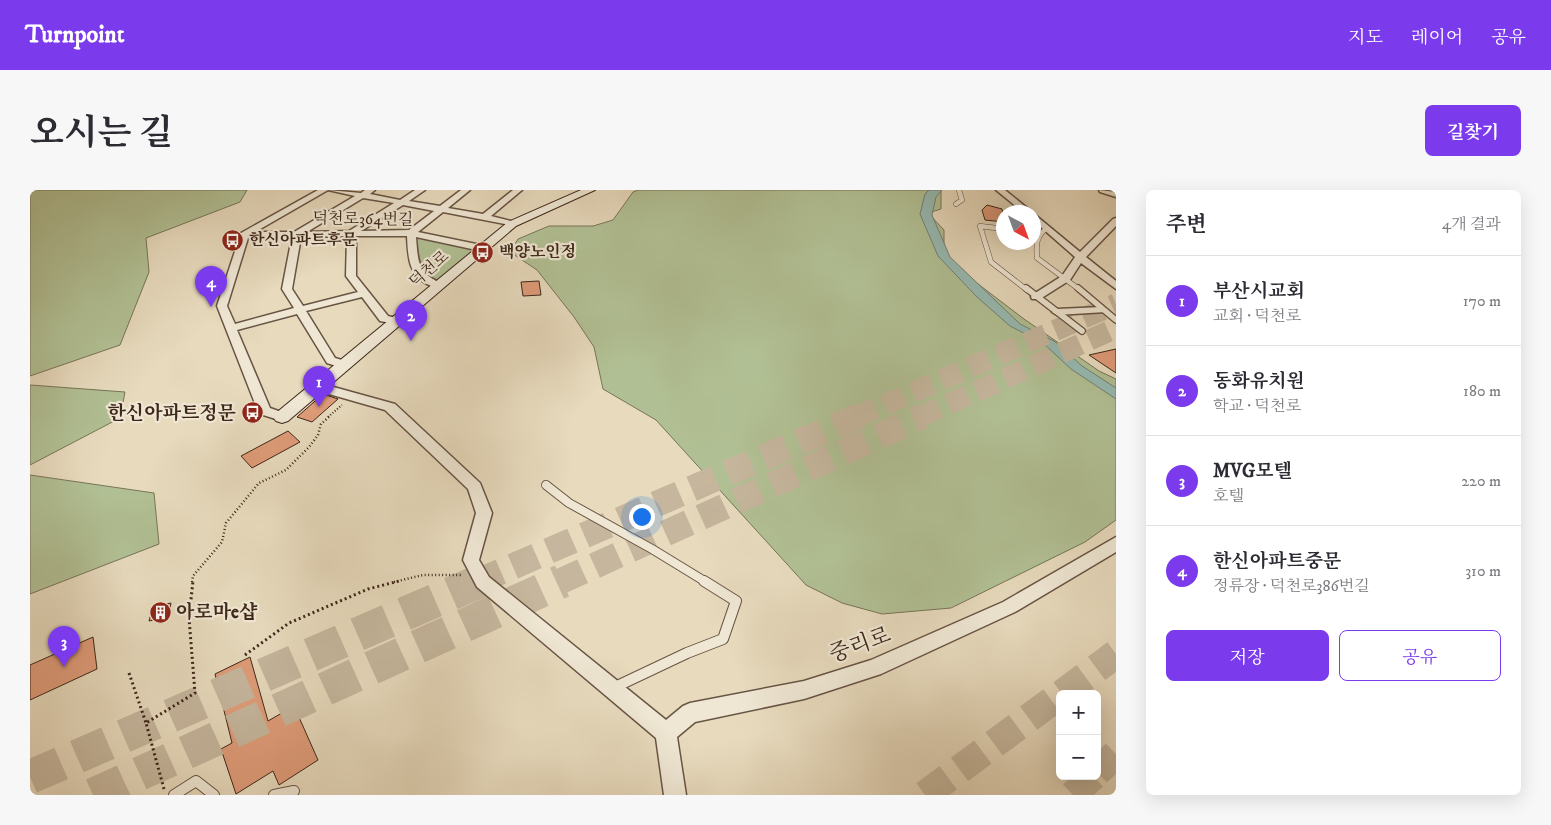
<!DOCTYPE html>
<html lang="ko">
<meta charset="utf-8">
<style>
:root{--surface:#fff;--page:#f7f7f7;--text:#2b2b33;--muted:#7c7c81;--line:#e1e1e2;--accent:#7c3aed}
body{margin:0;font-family:"IM FELL DW Pica","Noto Serif KR",serif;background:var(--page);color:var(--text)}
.controls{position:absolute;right:15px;bottom:15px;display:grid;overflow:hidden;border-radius:8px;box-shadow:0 5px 20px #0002}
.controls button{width:45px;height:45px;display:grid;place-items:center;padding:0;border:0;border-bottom:1px solid var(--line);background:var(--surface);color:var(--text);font:25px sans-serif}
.compass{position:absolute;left:966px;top:15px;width:45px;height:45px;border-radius:50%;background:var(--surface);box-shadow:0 5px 20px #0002;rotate:139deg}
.you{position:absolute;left:611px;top:326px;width:18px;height:18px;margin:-12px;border:4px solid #fff;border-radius:50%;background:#1a73e8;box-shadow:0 0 0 8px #1a73e833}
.badge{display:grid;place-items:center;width:32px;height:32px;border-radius:50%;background:var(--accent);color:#fff;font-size:16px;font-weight:700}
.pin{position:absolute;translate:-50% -41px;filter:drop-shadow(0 1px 2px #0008)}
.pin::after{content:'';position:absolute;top:26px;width:18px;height:15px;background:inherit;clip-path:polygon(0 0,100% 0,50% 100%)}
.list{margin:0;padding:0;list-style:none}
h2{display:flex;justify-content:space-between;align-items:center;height:65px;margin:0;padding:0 20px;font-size:21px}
h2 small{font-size:16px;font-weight:400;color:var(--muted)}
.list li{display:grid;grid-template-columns:32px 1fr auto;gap:15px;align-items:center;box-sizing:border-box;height:90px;padding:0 20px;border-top:1px solid var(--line)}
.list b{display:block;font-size:19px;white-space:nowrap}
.list p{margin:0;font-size:16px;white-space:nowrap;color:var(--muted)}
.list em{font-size:16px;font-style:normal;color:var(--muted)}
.actions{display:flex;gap:10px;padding:15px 20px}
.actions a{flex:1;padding:11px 0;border:1px solid var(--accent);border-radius:8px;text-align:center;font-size:18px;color:var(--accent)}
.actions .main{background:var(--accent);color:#fff}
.map{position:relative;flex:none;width:1086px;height:605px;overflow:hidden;border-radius:8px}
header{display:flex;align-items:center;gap:30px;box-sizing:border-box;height:70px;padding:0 25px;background:var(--accent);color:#fff}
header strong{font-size:24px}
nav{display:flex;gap:28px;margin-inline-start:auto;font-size:18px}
.intro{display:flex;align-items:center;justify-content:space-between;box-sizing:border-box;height:120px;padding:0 30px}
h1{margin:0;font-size:35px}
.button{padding:12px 22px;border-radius:8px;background:var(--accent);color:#fff;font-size:18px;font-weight:700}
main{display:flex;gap:30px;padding:0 30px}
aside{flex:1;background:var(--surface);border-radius:8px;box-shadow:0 5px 20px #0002}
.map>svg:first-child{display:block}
</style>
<header>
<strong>Turnpoint</strong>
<nav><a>지도</a><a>레이어</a><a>공유</a></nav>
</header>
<div class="intro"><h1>오시는 길</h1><a class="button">길찾기</a></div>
<main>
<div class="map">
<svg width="1086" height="605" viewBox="0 0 1086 605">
<rect width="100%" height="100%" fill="#e7dabd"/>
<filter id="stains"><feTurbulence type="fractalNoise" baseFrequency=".004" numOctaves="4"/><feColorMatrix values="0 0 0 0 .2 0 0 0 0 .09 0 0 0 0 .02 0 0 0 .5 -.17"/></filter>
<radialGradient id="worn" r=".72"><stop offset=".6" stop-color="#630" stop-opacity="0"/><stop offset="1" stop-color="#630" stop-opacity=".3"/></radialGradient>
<!-- green -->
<g fill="#b1c094" stroke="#787458">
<path d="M0,0H217L210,12L116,48L119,82L90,155L0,186Z"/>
<path d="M608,0H911V19L898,23L914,40V68L994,129L1069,181L1086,189V330L1055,352L921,418L852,424L812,413L776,395L626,230L573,199L564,157L544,127L507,80L480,62L488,49L519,36H563L583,30L603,2Z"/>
<path d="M382,45L447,59L407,93L385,76Z"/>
<path d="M0,195L95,202L90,228L0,275Z"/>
<path d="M0,285L124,303L129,354L0,404Z"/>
</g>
<!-- water -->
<path fill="#97bab2" stroke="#737f76" d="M899,0H912L906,7L902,25L920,67L990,134L1024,151L1052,176L1086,198V209L1041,179L1013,153L980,136L947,107L908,66L890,24L895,4Z"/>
<!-- building -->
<g fill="#df9c79" stroke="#3e271b">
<path d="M957,15L972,19L974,32L955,30L952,20Z"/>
<path d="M509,91L511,105L493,106L491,92Z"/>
<path d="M1086,159V183L1059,165Z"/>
<path d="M293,204L308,209L282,232L267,227Z"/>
<path d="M258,241L270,252L222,278L211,266Z"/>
<path d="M141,413L138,427L119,431L123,417Z"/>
<path d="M63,447L67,479L0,510V475Z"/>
<path d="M220,467L238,531L264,516L288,570L249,595L243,581L206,604L191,559L202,553L185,484Z"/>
</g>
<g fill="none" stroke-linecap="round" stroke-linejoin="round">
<!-- primary-tunnel -->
<g stroke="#c5b69d" stroke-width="29" stroke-dasharray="29 14" stroke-linecap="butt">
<path d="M1032,504L1086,464"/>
<path d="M1067,582L1086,564"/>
<path d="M895,605L1030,505"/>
<path d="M1043,605L1063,586"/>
</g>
<!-- highway-tunnel-far2 -->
<g stroke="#c5b69d" stroke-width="21" stroke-dasharray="21 10" stroke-linecap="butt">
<path d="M826,227L1086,114"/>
<path d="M890,227L1086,138"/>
</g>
<!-- highway-tunnel-far1 -->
<g stroke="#c5b69d" stroke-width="26" stroke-dasharray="26 13" stroke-linecap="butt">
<path d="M447,392L829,226"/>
<path d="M529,392L893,226"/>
</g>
<!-- highway-tunnel -->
<g stroke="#c5b69d" stroke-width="34" stroke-dasharray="34 17" stroke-linecap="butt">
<path d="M0,587L450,391"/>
<path d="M63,605L532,391"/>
</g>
<defs>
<g id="lane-far3">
<path d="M926,14L932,10L929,0"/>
<path d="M1017,38C1006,46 1006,55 1007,68L1050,100"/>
<path d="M974,39L950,36L961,72L997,100"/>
</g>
<g id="lane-far2">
<path d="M996,98L1052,141"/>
<path d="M1048,98L1086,130"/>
</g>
<path id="lane-far1" d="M516,295L539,313L622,359L676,392"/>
<g id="lane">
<path d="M583,498L657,463L693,449L706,411L674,391"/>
<path d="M144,605L166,591L184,605"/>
<path d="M244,605L264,601"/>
</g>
<g id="street">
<path d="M288,0H298L225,42H264L325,6L298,0L331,3L335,0H345L340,4L370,10L385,0H395L379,11L410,16L431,0H440L418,18L453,24L483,0H492L461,26L485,32V36L413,22L388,42L451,55L456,58L451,61L386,47C388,70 387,83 411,93V97C406,98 403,97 399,95C378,86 378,65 377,46H326V86L358,126L370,129L371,131L366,134L350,131L332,107L276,121L305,168L319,172L321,175L319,178L315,179L297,173L267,124L207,140L240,218L257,224L259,227L252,231L230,224L228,221L187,116L211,43ZM333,8L364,13L319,41L277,42ZM373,15L404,21L379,40L331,41ZM317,46L316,86L328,102L273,116L262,99L271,47ZM262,47L252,99L264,118L205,134L197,116L218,48Z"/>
<path d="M966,0H975L1002,22H993Z"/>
<path d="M1069,0L1086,2V7L1070,2Z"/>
<path d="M1004,24L1050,62L1083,29L1086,28V36L1056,67L1086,91V99L1051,73L1040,90L1010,109H1002L1001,107L1002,105L1032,86L1045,67L1004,31Z"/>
<path d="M1072,117L1077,120L1076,122L1027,125L1022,122L1027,119Z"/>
<path d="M289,193L365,214L450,293L462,323L449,370L459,387L636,530L653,516L660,513L774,491L841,470L973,412L1086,347V362L985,422L851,484L774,509L665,532L647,547L656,605H634L626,548L447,397L433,370L446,323L438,299L355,220L285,200L283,197L285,194Z"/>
</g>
<path id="secondary" d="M551,0H565L486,36L258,231L252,233L246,231L243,227L246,223L478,32Z"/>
</defs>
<!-- lane-far3 casing -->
<use href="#lane-far3" stroke="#685444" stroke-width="5.5"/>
<!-- lane-far2 casing -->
<use href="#lane-far2" stroke="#685444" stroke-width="8"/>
<!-- lane-far1 casing -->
<use href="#lane-far1" stroke="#685444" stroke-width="10"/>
<!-- lane casing -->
<use href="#lane" stroke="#685444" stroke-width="12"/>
<!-- street casing -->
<use href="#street" stroke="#685444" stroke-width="3"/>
<!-- secondary casing -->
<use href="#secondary" stroke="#3e271b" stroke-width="2"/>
<!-- path-far2 -->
<path stroke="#3e271b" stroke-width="2" stroke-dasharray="1 2" stroke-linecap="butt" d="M298,227L312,215"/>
<!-- path-far1 -->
<g stroke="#3e271b" stroke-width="2.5" stroke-dasharray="1 2.5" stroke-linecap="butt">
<path d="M162,392L163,386L192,352L196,333L229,293L256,280L279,257L288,245L291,234L300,226"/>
<path d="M364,392L393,385H432"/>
</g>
<!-- path -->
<g stroke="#3e271b" stroke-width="3" stroke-dasharray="2 3" stroke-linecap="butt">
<path d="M215,465L259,433L338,399L369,391"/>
<path d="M99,483L116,533"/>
<path d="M134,599L116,533L165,503L159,428L163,391"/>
</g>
<!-- lane-far3 -->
<use href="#lane-far3" stroke="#efe7d4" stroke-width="4.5"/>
<!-- lane-far2 -->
<use href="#lane-far2" stroke="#efe7d4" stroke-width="5.5"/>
<!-- lane-far1 -->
<use href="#lane-far1" stroke="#efe7d4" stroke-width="8"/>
<!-- lane -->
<use href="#lane" stroke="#efe7d4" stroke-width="10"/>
<!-- street -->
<use href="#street" fill="#efe7d4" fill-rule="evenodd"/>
<!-- secondary -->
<use href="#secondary" fill="#efe7d4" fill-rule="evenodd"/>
</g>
<!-- icons -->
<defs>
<symbol id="bus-disc" viewBox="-11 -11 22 22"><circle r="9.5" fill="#8f2418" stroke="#efe7d4"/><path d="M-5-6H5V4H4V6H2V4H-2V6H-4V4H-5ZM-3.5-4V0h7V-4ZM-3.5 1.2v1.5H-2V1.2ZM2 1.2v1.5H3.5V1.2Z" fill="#fff"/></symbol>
<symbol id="building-disc" viewBox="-11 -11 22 22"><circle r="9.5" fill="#8f2418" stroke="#efe7d4"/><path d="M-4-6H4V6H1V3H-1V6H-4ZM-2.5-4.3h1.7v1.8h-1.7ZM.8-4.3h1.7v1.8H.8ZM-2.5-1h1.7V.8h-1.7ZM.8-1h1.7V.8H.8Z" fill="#fff"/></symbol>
</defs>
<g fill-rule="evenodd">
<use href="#bus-disc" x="190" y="38" width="25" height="25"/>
<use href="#bus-disc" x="440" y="50" width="25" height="25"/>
<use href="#bus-disc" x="210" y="210" width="25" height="25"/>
<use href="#building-disc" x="118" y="410" width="25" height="25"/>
</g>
<g text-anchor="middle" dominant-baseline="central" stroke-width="4.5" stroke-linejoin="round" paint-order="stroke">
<!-- far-street labels -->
<g font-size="16" fill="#3e271b" stroke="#efe7d4">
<text transform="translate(333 29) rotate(1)">덕천로364번길</text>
<text transform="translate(399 79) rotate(-41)">덕천로</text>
</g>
<!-- far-poi labels -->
<g font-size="16" font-weight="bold" fill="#3e271b" stroke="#efe7d4" text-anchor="start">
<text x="219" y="50">한신아파트후문</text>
<text x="469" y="62">백양노인정</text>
</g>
<!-- poi labels -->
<g font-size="19" font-weight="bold" fill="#3e271b" stroke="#efe7d4" text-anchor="end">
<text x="206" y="223">한신아파트정문</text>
<text x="146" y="422" text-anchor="start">아로마e샵</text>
</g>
<!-- near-street labels -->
<g font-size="22" fill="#3e271b" stroke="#efe7d4">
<text transform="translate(830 455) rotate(-20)">중리로</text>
</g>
</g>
<rect width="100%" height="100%" filter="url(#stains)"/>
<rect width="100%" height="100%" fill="url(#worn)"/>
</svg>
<div class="controls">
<button>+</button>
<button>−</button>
</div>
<svg class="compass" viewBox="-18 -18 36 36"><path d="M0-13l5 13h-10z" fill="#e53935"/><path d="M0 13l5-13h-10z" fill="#7c7c81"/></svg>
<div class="you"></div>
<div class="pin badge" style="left:289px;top:217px">1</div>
<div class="pin badge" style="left:381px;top:151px">2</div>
<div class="pin badge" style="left:34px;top:477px">3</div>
<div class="pin badge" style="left:181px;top:117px">4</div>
</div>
<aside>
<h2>주변<small>4개 결과</small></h2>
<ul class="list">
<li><span class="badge">1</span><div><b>부산시교회</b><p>교회 · 덕천로</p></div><em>170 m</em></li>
<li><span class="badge">2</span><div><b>동화유치원</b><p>학교 · 덕천로</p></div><em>180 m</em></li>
<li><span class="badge">3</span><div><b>MVG모텔</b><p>호텔</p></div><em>220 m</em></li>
<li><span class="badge">4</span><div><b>한신아파트중문</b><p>정류장 · 덕천로386번길</p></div><em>310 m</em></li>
</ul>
<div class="actions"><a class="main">저장</a><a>공유</a></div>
</aside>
</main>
